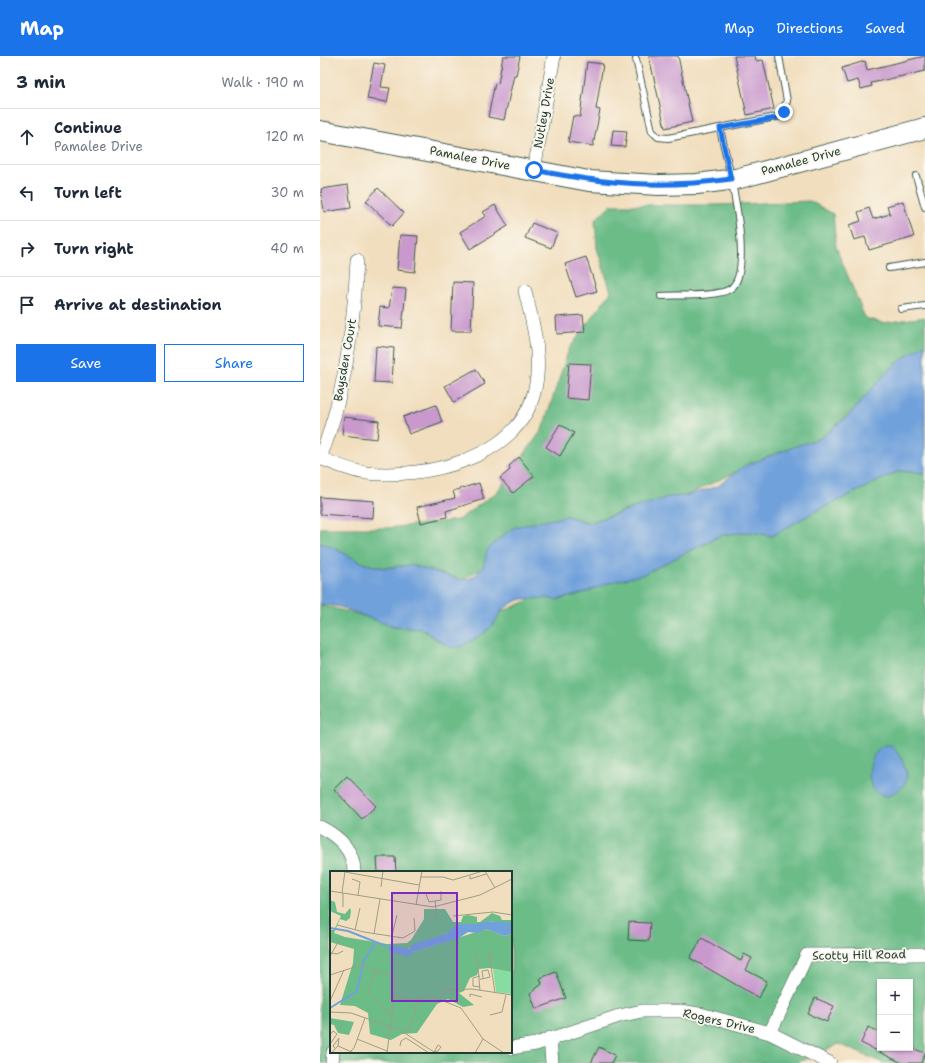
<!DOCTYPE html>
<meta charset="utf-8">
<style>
:root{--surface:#fff;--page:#f6f6f7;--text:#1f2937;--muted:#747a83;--line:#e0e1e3;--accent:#1a73e8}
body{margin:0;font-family:"Shantell Sans",sans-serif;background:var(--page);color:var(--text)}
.controls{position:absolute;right:12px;bottom:12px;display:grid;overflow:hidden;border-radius:0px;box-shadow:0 1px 3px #0004}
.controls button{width:36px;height:36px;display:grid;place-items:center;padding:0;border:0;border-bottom:1px solid var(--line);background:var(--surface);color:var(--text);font:20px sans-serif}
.stop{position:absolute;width:12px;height:12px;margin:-9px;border:3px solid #1a73e8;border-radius:50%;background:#fff}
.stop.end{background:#1a73e8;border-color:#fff;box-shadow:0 1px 4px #0008}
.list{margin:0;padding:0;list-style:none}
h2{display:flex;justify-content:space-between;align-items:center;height:52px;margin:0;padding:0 16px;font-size:17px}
h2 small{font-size:13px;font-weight:400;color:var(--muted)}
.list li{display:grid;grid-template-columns:26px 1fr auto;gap:12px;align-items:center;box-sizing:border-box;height:56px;padding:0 16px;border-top:1px solid var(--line)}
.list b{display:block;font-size:15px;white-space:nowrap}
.list p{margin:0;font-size:13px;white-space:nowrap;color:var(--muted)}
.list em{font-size:13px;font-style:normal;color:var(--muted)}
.actions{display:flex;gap:8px;padding:12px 16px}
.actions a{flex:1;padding:9px 0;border:1px solid var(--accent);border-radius:0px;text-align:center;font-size:14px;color:var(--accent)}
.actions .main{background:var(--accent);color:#fff}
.icon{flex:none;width:22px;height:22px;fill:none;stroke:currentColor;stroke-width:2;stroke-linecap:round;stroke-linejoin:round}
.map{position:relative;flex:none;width:605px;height:1007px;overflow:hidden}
header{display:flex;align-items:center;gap:24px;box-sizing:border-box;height:56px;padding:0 20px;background:var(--accent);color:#fff}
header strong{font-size:19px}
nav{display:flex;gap:22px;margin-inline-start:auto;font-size:14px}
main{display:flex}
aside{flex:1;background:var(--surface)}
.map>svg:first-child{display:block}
</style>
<header>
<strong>Map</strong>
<nav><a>Map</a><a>Directions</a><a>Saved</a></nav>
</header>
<main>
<aside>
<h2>3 min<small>Walk · 190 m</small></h2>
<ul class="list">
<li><svg class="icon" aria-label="ahead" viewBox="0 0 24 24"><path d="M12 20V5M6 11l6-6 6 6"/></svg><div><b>Continue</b><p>Pamalee Drive</p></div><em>120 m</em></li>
<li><svg class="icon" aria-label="left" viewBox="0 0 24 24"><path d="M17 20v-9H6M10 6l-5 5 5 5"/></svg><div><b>Turn left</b></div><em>30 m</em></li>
<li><svg class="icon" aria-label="right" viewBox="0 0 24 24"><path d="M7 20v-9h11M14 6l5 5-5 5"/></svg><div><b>Turn right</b></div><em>40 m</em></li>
<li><svg class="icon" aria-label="arrive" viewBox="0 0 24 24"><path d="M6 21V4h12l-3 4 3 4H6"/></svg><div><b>Arrive at destination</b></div></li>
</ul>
<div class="actions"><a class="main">Save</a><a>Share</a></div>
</aside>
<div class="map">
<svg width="605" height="1007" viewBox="0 0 605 1007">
<rect width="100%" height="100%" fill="#fbf7ec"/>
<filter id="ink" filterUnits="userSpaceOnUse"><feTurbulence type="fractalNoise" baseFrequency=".025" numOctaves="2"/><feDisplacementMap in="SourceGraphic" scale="8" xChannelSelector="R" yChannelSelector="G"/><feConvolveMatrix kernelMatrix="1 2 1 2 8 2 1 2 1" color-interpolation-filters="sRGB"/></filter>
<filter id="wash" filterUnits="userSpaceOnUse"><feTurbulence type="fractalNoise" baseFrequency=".012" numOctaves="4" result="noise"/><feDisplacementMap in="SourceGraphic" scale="16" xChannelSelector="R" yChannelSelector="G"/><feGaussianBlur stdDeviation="0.9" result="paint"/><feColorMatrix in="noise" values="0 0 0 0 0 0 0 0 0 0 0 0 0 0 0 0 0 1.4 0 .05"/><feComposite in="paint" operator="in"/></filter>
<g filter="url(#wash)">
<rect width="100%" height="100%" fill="#f1debe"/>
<!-- forest -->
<g fill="#6cbc88" stroke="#467c5e" fill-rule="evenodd">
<path d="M490,145L513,158L516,191L545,262L563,267L605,261V291L501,382L450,400L365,440L309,453L269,467L247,460L142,524L91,509L65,512L45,508L0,489V472H67L138,464L177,436L222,374L249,293L291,236L277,192L275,164L290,149H397Z"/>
<path d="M579,415L605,417V1007H563L519,988L476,1007H0V549L52,562L74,571L102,573L117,584L214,542L291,526L386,488L401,479L431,476L452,480L494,456ZM11,816H191V996H11ZM560,926H590V992H560Z"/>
</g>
<!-- water -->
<g fill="#71a1db" stroke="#486f88">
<path d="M605,288V417L579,415L494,456L452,480L431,476L401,479L322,519L291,526L261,538L236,544L227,542L202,543L194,546L181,555L174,568L164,577L141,591H129L102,573L74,571L20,551L0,548V487L10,490L45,508L65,512L91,509L142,524L153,521L163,511L167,494L186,477L195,471L247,460L269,467L348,441L365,440L398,430L424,410L476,390L501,382L528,360L567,316L585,301Z"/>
<path d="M564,689H571C580,699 594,719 582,731C579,734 573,737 569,740C542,740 545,700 564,689Z"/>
</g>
<g id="blocks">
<!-- building -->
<g fill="#c999ce">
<path d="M183,0H200L196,19H194L184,64L168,61L175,27L178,28Z"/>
<path d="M329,0H358L372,66L345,72Z"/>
<path d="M414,0H435L436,5L443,4L454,53L427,59Z"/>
<path d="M605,0V15L551,27L552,30L541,33L538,24L527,27L522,12L545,5L547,14Z"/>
<path d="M267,6L283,8L276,53L280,54L273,90L248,86L253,60L260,61Z"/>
<path d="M54,7L65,9L61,31L70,32L67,46L47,43Z"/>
<path d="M293,74L307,75L305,91L291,90Z"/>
<path d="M28,129L31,152L4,156L1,133Z"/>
<path d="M58,132L84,157L72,170L46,145Z"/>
<path d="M583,145L594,181L549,194L545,181L534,184L529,169L541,165L538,156L549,152L553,163L570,158L567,150Z"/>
<path d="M175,149L188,170L150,193L140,176L166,160L163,156Z"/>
<path d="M212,167L237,177L231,192L205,182Z"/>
<path d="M80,179L98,180L95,216L77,214Z"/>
<path d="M266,201L277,235L256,241L245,208Z"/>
<path d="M133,226L153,227L151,275H131Z"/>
<path d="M72,232L86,233L82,272L58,270L60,251L69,252Z"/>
<path d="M263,259L265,276L237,278L236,261Z"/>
<path d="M56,290L74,292L72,327L54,326Z"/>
<path d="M249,307L271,308L268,344L246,342Z"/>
<path d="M156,313L165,328L134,346L125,330Z"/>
<path d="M116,349L122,366L89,378L83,361Z"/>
<path d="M24,361L59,365L57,383L22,379Z"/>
<path d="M240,368L254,377L240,400L226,391Z"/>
<path d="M199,401L214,420L193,437L180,422L190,414L189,410Z"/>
<path d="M159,427L164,443L126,455L127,461L101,467L97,451L135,442L133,435Z"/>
<path d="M0,441L54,445L53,462L0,458Z"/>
<path d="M27,720L56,750L42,763L14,733Z"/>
<path d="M57,801H75L76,816H58Z"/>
<path d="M309,866L330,867L329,885L308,884Z"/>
<path d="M382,882L421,905L424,898L432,902L426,914L447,925L439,942L370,902Z"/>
<path d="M236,916L246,942L216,953L210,937L222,928L220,922Z"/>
<path d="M495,942L514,950L507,966L488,958Z"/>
<path d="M548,971L560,976V992H592L605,997L601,1007H582L541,987Z"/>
<path d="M279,991L295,999L291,1007H271Z"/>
</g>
</g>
</g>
<g filter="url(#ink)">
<use href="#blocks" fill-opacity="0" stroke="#3e5549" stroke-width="1"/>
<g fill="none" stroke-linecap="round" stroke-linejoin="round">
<defs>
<g id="lane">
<path d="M316,3L332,75L338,81L348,82L461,60L467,45L459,0"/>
<path d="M596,120L605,151"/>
<path d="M569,212L605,206"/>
<path d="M341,240C357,239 398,241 410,233C437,216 406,100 400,73"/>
<path d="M581,253L605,250"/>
</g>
<g id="street">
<path d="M214,114L234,0"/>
<path d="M0,402C15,408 30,415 46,417C105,423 197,403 214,337C223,303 213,268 205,235"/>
<path d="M0,402C25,340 34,270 37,204"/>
<path d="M0,771C18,780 34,794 34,816"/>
<path d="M450,977L487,899L605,898"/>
<path d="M230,982L232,1007"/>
<path d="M191,992L216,988L299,960L322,955H361L384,959L450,977L510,1007"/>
<path d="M12,1007L13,996"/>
</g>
<path id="primary" d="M0,75L269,125L339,129L377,128L416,123L605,72"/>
</defs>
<!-- lane casing -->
<use href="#lane" stroke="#3e5549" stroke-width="8"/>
<!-- street casing -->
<use href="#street" stroke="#3e5549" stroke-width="14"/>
<!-- primary casing -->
<use href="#primary" stroke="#3e5549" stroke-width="22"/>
<!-- lane -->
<use href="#lane" stroke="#fff" stroke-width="6"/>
<!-- street -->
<use href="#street" stroke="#fff" stroke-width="13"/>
<!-- primary -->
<use href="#primary" stroke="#fff" stroke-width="20"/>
</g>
</g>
<g fill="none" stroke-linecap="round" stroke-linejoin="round" filter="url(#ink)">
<!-- route -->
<path stroke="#1a73e8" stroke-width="5" d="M214,114C286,128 339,133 411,123L400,72L456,62L461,60L464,56"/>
</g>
<g text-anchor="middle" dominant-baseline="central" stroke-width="3.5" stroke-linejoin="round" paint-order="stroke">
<!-- street labels -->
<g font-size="12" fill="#1f3d34" stroke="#fbf7ec">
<text transform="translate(224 57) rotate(-80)">Nutley Drive</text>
<text transform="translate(150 102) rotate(11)">Pamalee Drive</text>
<text transform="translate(481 105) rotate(-15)">Pamalee Drive</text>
<text transform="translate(25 304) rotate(-80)">Baysden Court</text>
<text transform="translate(539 899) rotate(-1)">Scotty Hill Road</text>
<text transform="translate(399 965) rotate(13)">Rogers Drive</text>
</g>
</g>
<!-- overview -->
<g transform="translate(10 815)">
<rect width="182" height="182" fill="#f1debe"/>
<path d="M163,98L182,101V123L166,121Z" fill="#86dda2"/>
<path d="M0,29L5,31L7,41L15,43L20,37L21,40L20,47L16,50L10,48L4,62L15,66L57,73L77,72L81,69L94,48V38H115L123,51H131L133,45L138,44L147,46V51H150L162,42L170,45L172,49H182V52H172L159,50L149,54L131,53L116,63L78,78H57L73,84L156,58L175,65L182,63V101L159,97L149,98L147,104L140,107L134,120L129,122L144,134L133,136L118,128L107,133L87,162L72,163L61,169L40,163L38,142L25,135L10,134L23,92L24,78L0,71V59H4L11,45L0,40ZM0,147L24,151L19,164L8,162L4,154L0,153Z" fill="#6cbc88"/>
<path d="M157,50L182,52V63L175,65L156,58L147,62L138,61L129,67L83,81L78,86L59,80L57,77L62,74L79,78L83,73L116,63L128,53H148Z" fill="#71a1db"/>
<path fill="none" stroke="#71a1db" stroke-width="2" d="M0,57L18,60L56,75M0,137L27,120L34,89L45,73"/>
<path fill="none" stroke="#9d9e87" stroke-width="1" d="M155,0L165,17M15,1L89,14M140,5V8L156,3M90,6H113L123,9L153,0M22,8L30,11L28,24M51,16L53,0M0,20L103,36L150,24L182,8M12,22L15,0M96,23L99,31L111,29V20M86,34L92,0M13,36V22M123,45L163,41L182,44M99,48L107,46L105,30M7,54L34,61L73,67L85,60L84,47M25,59L30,37M44,63L50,28M62,65L67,44M1,82L7,83L13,80M147,83L150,120M0,85L10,68M160,87L163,83L162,81L159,82L165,122M46,98L38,122L56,139L63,142M0,104L31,94L66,108L57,182M150,105L143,107V115L150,116M150,108H152L160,106L158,99L152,100L153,107M64,126L82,129L101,125L131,137L153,168L174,182M140,126V123L152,126M111,127L115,119L142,118L182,124M0,130L14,99M0,141L21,142L70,159L104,181M160,144L172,141L176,124M76,162L85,143L87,127M0,164L3,160L7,163L0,173M27,168L57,180M108,174L111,176L108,180L104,181ZM8,175L24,182M70,175L71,170L76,167L99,182M2,182L4,179L8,175L9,167L3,175L6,178M19,182L24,177L35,147M145,182L153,168"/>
<path fill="#7b2cbf" fill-opacity="0.15" stroke="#7b2cbf" stroke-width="2" d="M62,22H127V130H62Z"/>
<rect width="182" height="182" fill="none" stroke="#1f3d34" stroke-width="2"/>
</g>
</svg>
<div class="controls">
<button>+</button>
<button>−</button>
</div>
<div class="stop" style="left:214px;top:114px"></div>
<div class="stop end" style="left:464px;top:56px"></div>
</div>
</main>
